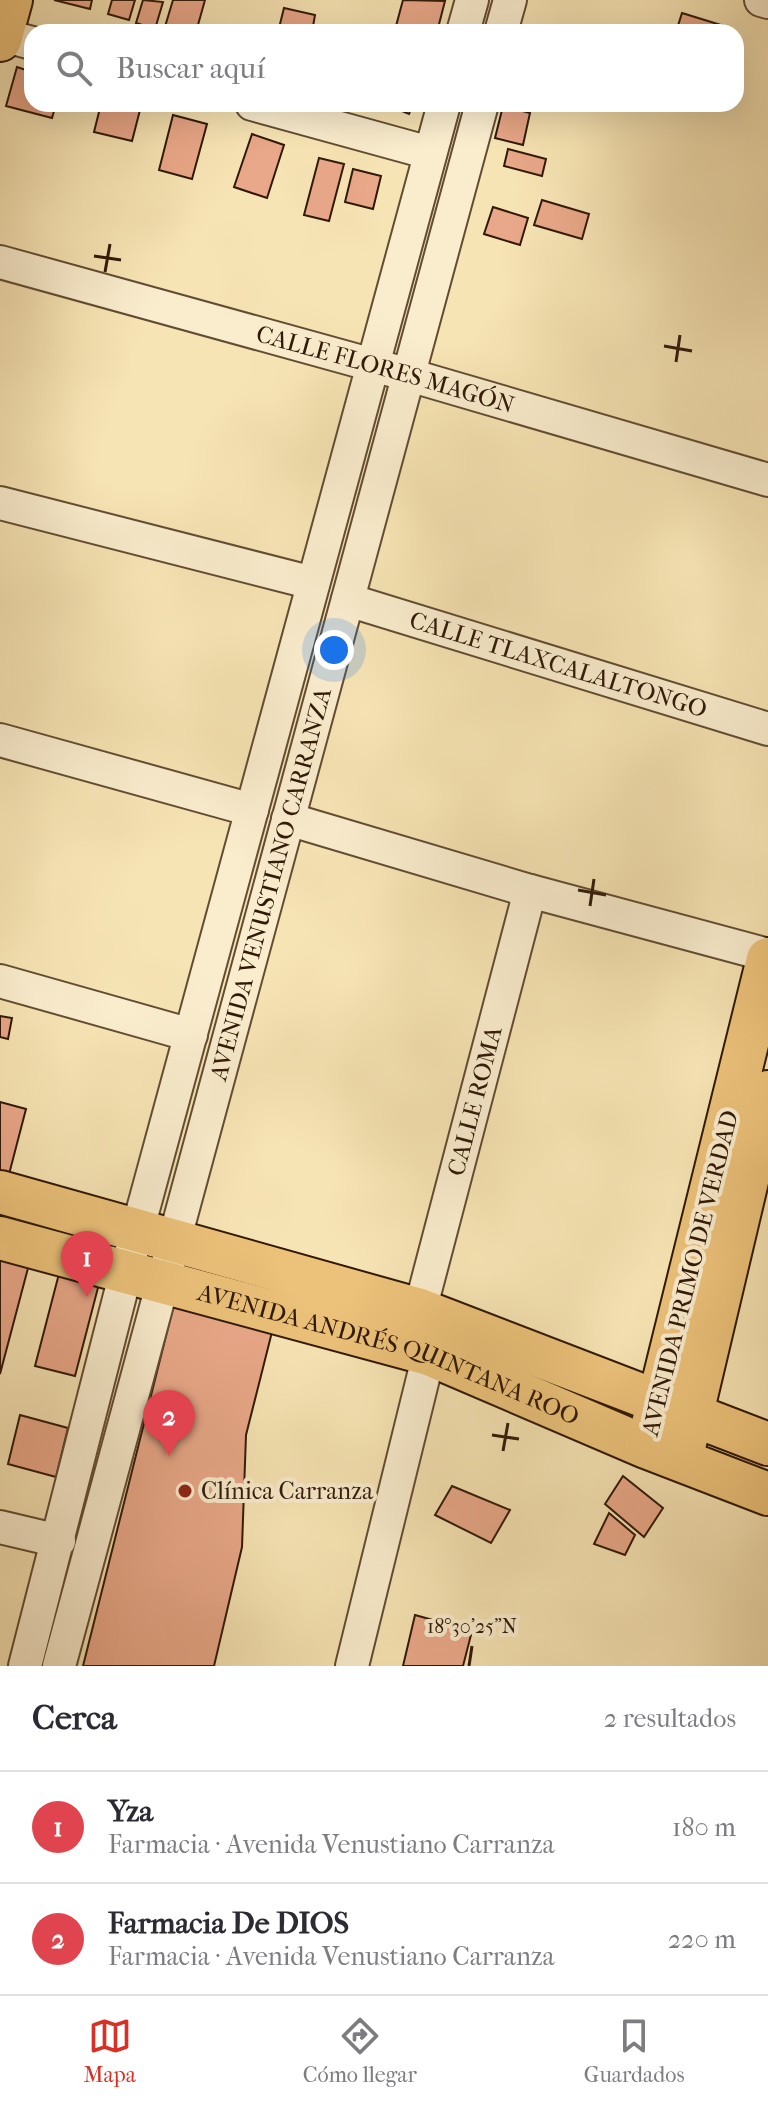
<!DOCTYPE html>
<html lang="es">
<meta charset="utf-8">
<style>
:root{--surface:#fff;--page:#f7f7f7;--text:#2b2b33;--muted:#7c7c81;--line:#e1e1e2;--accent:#d93025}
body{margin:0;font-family:"IM FELL French Canon",serif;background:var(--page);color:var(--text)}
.you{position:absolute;left:334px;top:650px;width:28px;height:28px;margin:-20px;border:6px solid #fff;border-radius:50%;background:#1a73e8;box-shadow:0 0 0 12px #1a73e833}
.badge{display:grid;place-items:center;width:52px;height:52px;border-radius:50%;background:var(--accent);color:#fff;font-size:26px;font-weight:700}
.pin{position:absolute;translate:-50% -66px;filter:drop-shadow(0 2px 4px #0008)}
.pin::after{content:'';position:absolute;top:42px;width:28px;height:24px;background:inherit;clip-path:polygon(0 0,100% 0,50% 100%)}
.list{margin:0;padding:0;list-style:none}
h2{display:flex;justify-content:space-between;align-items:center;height:104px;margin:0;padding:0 32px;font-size:34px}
h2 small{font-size:26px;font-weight:400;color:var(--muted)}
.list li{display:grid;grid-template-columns:52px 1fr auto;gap:24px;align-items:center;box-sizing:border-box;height:112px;padding:0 32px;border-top:2px solid var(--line)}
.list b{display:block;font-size:30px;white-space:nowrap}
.list p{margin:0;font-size:26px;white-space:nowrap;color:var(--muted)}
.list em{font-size:26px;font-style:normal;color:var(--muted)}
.icon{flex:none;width:44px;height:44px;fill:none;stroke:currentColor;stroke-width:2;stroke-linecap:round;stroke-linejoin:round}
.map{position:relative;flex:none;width:768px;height:1666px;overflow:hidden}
.search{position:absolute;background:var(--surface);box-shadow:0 8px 32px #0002;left:24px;right:24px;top:24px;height:88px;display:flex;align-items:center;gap:20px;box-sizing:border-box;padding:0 28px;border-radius:24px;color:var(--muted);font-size:30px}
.sheet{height:328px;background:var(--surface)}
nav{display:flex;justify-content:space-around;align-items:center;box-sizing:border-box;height:112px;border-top:2px solid var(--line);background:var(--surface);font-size:22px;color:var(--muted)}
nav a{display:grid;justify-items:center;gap:4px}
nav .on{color:var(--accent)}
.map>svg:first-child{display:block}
</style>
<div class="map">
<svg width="768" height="1666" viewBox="0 0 768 1666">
<rect width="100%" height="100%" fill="#f7e4b4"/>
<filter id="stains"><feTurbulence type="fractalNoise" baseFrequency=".0025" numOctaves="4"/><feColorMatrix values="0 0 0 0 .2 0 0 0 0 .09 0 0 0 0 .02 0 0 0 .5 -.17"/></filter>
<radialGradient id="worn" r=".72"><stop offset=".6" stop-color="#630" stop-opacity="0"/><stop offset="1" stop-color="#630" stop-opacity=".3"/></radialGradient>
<!-- building -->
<g fill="#e9a889" stroke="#301908" stroke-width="2">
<path d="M54,0H92L90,9Z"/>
<path d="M112,0H135L129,20L108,14Z"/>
<path d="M143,0L163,2L155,29L136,23Z"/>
<path d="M173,0H205L196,32L164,30Z"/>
<path d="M403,0L445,1L437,32H420L396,26Z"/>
<path d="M284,8L315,15L312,32H278Z"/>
<path d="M682,13L724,26L722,32H676Z"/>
<path d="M17,67L32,72V104H56L52,118L6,106Z"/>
<path d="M101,104H116L140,110L132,141L94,132Z"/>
<path d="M385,104H413L409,114Z"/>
<path d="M503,106L530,113L523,145L495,138Z"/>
<path d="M173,115L207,124L192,179L159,170Z"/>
<path d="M252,134L284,145L267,198L234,187Z"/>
<path d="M508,149L546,159L542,176L504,166Z"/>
<path d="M319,158L344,164L329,221L304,215Z"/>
<path d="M353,169L381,176L373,209L345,202Z"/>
<path d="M542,200L589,214L582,239L534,225Z"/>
<path d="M493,207L528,218L520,245L484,234Z"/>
<path d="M0,1016L12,1018L8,1039L0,1037Z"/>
<path d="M0,1102L26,1109L7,1182L0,1180Z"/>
<path d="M0,1249L32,1253L0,1374Z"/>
<path d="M61,1266L101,1276L75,1376L35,1366Z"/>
<path d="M175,1300L273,1328L246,1435L242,1547L214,1666H83Z"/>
<path d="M20,1415L68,1428L56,1477L8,1464Z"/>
<path d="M623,1476L663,1508L644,1537L605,1504Z"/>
<path d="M452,1486L510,1510L491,1543L435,1515Z"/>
<path d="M609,1513L635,1535L625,1555L594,1544Z"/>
<path d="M415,1615L472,1631L463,1666H403Z"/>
</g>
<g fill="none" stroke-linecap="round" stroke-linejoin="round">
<defs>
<g id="minor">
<path d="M761,0L768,2"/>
<path d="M463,32L472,0"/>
<path d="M501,32L510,0"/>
<path d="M2,35L32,43"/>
<path d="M252,104L430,153"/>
<path id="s1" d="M0,262L409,375L768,480"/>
<path d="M0,503L313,583"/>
<path id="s2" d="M348,600L768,729"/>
<path d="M0,740L252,810"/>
<path d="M288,819L530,891L768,955"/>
<path d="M0,981L191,1035"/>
<path id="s3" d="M420,1310L530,891"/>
<path d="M0,1527L59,1541"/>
<path d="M25,1666L126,1272L444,104"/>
<path id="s4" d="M59,1666L482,104"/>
<path d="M352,1666L429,1354"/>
</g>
<g id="major">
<path d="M0,40L11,0"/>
<path d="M0,1192L420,1310L768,1444"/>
<path id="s5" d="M0,1238L429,1354L646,1447L768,1494"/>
<path d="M652,1428L768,959"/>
<path d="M685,1443L768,1092"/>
</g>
</defs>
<!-- minor casing -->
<use href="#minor" stroke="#624c33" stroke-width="36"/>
<!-- major casing -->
<use href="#major" stroke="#301908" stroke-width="46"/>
<!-- minor -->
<use href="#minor" stroke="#faedce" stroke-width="32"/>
<!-- major -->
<use href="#major" stroke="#ecc27a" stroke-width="42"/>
</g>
<!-- ticks -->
<path fill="none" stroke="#301908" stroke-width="3" d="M94,256L121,260M105,272L110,244M664,346L692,351M676,362L680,335M578,890L606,895M590,906L594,879M492,1435L519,1439M503,1451L508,1423M469,1666L472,1646"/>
<!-- markers -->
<circle fill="#8f2418" stroke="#faedce" stroke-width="3" cx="185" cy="1491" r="8"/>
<g text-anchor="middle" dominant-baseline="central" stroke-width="8" stroke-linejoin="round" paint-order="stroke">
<!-- street labels -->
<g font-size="24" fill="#301908" stroke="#faedce">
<text stroke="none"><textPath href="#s1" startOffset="400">CALLE FLORES MAGÓN</textPath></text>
<text stroke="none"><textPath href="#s2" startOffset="220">CALLE TLAXCALALTONGO</textPath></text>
<text stroke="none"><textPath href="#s4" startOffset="810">AVENIDA VENUSTIANO CARRANZA</textPath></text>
<text stroke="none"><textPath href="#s3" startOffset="216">CALLE ROMA</textPath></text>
<text transform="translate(690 1273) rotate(-76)">AVENIDA PRIMO DE VERDAD</text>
<text stroke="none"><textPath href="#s5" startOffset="406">AVENIDA ANDRÉS QUINTANA ROO</textPath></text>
</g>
<!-- poi labels -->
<g font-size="24" fill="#301908" stroke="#faedce" text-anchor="start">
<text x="201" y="1491">Clínica Carranza</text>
</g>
</g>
<g font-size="20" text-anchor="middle" fill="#301908" stroke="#faedce" stroke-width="8" stroke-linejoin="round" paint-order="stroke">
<text x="472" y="1633">18°30'25"N</text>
</g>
<rect width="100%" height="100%" filter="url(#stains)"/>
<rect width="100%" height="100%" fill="url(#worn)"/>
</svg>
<div class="you"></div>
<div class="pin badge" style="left:87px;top:1297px;background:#e0444e">1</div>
<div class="pin badge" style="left:169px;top:1456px;background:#e0444e">2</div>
<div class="search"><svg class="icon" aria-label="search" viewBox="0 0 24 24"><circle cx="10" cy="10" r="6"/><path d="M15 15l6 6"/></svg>Buscar aquí</div>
</div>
<section class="sheet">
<h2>Cerca<small>2 resultados</small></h2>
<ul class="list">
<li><span class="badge" style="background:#e0444e">1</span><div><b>Yza</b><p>Farmacia · Avenida Venustiano Carranza</p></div><em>180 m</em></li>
<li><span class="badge" style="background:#e0444e">2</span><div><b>Farmacia De DIOS</b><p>Farmacia · Avenida Venustiano Carranza</p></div><em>220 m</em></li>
</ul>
</section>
<nav>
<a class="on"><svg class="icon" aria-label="map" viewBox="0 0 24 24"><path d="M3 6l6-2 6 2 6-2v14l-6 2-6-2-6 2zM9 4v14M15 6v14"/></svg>Mapa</a>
<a><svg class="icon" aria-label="directions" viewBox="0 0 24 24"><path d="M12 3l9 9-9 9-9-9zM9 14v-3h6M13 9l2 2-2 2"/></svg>Cómo llegar</a>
<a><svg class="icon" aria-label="saved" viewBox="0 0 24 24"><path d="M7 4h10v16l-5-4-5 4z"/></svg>Guardados</a>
</nav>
